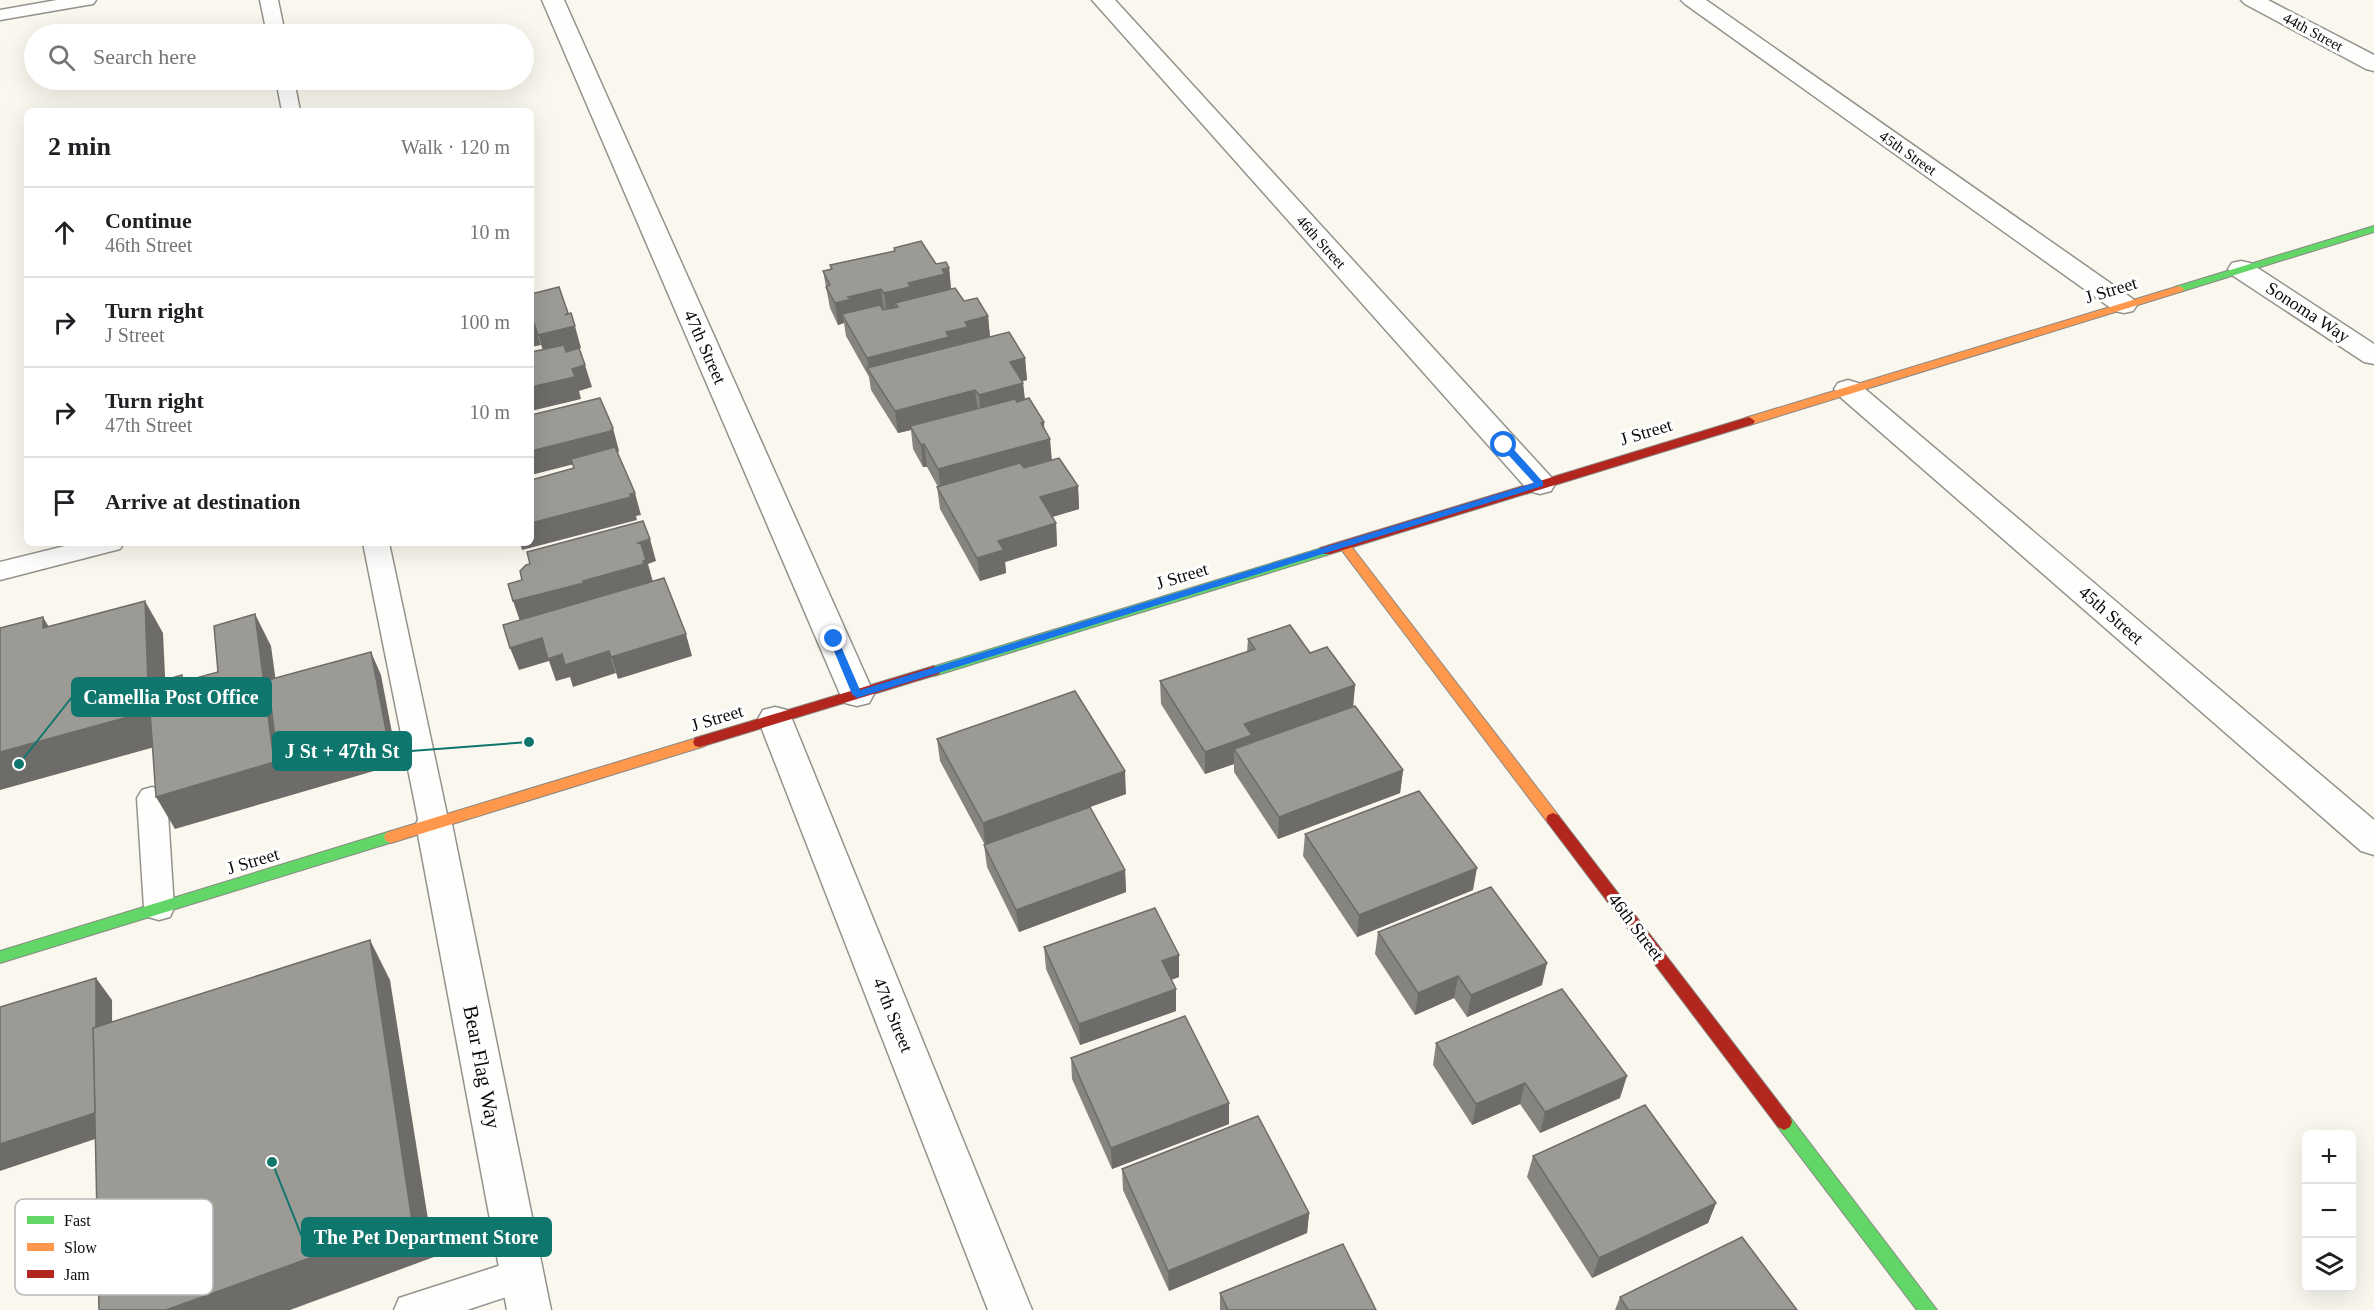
<!DOCTYPE html>
<meta charset="utf-8">
<style>
:root{--surface:#fff;--page:#f6f6f6;--text:#202124;--muted:#757577;--line:#e0e0e0}
body{margin:0;font-family:Georgia,serif;background:var(--page);color:var(--text)}
.controls{position:absolute;right:18px;bottom:18px;display:grid;overflow:hidden;border-radius:9px;box-shadow:0 6px 24px #0002}
.controls button{width:54px;height:54px;display:grid;place-items:center;padding:0;border:0;border-bottom:2px solid var(--line);background:var(--surface);color:var(--text);font:30px sans-serif}
.stop{position:absolute;width:18px;height:18px;margin:-14px;border:4px solid #1a73e8;border-radius:50%;background:#fff}
.stop.end{background:#1a73e8;border-color:#fff;box-shadow:0 2px 6px #0008}
.list{margin:0;padding:0;list-style:none}
h2{display:flex;justify-content:space-between;align-items:center;height:78px;margin:0;padding:0 24px;font-size:26px}
h2 small{font-size:20px;font-weight:400;color:var(--muted)}
.list li{display:grid;grid-template-columns:39px 1fr auto;gap:18px;align-items:center;box-sizing:border-box;height:90px;padding:0 24px;border-top:2px solid var(--line)}
.list b{display:block;font-size:22px;white-space:nowrap}
.list p{margin:0;font-size:20px;white-space:nowrap;color:var(--muted)}
.list em{font-size:20px;font-style:normal;color:var(--muted)}
.icon{flex:none;width:33px;height:33px;fill:none;stroke:currentColor;stroke-width:2;stroke-linecap:round;stroke-linejoin:round}
.map{position:relative;flex:none;width:2374px;height:1310px;overflow:hidden}
.search{position:absolute;background:var(--surface);box-shadow:0 6px 24px #0002;left:24px;top:24px;width:510px;height:66px;display:flex;align-items:center;gap:15px;box-sizing:border-box;padding:0 21px;border-radius:33px;color:var(--muted);font-size:22px}
.panel{position:absolute;background:var(--surface);box-shadow:0 6px 24px #0002;left:24px;top:108px;width:510px;height:438px;border-radius:9px}
.map>svg:first-child{display:block}
</style>
<div class="map">
<svg width="2374" height="1310" viewBox="0 0 2374 1310">
<rect width="100%" height="100%" fill="#faf8ee"/>
<g fill="none" stroke-linecap="round" stroke-linejoin="round">
<defs>
<g id="lane">
<path d="M57,0H96L93,4L87,5L0,20V10Z"/>
<path d="M260,0H278L285,34H267Z"/>
<path d="M276,80H294L300,111H282Z"/>
<path d="M77,543H124L120,549L0,580V562Z"/>
<path d="M363,543H389L449,824L444,832L434,835L424,832L419,824Z"/>
<path d="M152,787L162,790L167,798L174,908L170,917L159,920L148,917L144,908L137,798L142,790Z"/>
<path d="M523,1258L536,1263L541,1275L536,1287L467,1310H394L399,1298Z"/>
</g>
<g id="street">
<path d="M542,0H564L874,694L869,703L857,706L845,703L840,694Z"/>
<path d="M1092,0H1115L1551,477L1555,484L1551,491L1540,494L1529,491Z"/>
<path d="M1681,0H1706L2133,299L2137,305L2133,311L2124,313L2115,311L1685,4Z"/>
<path d="M2241,0H2268L2374,55V71L2366,69L2245,4Z"/>
<path d="M2241,261L2250,263L2374,344V364L2364,362L2232,275L2228,269L2232,263Z"/>
<path d="M1848,380L1858,383L2374,820V855L2361,851L1838,395L1834,389L1838,383Z"/>
<path d="M775,707L787,710L792,719L1032,1310H988L758,719L763,710Z"/>
<path d="M434,810L447,814L452,824L551,1310H507L416,824L421,814Z"/>
</g>
<g id="fast">
<path d="M2374,226V232L2183,291L2179,292L2174,289L2175,287Z"/>
<path d="M1325,547L1331,551L1330,554L934,676L927,671L929,668Z"/>
<path d="M391,831L396,833L398,837L396,841L0,963V951Z"/>
<path d="M1784,1114L1790,1117L1937,1310H1917L1778,1127L1776,1122L1778,1117Z"/>
</g>
<g id="slow">
<path d="M2179,286L2184,289L2183,291L1753,424L1749,425L1743,421L1745,418Z"/>
<path d="M1344,541L1348,542L1558,815L1560,819L1558,823H1548L1340,548L1338,545L1340,542Z"/>
<path d="M700,737L705,738L707,742L705,746L391,843L386,841L384,837L386,833L391,831Z"/>
</g>
<g id="jam">
<path d="M1749,417L1755,421L1753,424L1330,554H1320L1319,551L1320,548Z"/>
<path d="M934,666L941,671L939,674L700,747L695,746L693,742L695,738Z"/>
<path d="M1553,813L1558,815L1790,1117L1792,1122L1790,1127L1784,1130L1778,1127L1548,823L1546,819L1548,815Z"/>
</g>
</defs>
<!-- lane casing -->
<use href="#lane" stroke="#93928d" stroke-width="3"/>
<!-- street casing -->
<use href="#street" stroke="#93928d" stroke-width="3"/>
<!-- fast casing -->
<use href="#fast" stroke="#898884" stroke-width="2"/>
<!-- slow casing -->
<use href="#slow" stroke="#898884" stroke-width="2"/>
<!-- jam casing -->
<use href="#jam" stroke="#898884" stroke-width="2"/>
<!-- lane -->
<use href="#lane" fill="#fefefc" fill-rule="evenodd"/>
<!-- street -->
<use href="#street" fill="#fefefc" fill-rule="evenodd"/>
<!-- fast -->
<use href="#fast" fill="#63d668" fill-rule="evenodd"/>
<!-- slow -->
<use href="#slow" fill="#ff974d" fill-rule="evenodd"/>
<!-- jam -->
<use href="#jam" fill="#b3261e" fill-rule="evenodd"/>
</g>
<!-- wall -->
<g fill="#86847f">
<path d="M894,248L936,264L949,268L951,289L964,301L988,316L990,337L1025,358L1027,380L1022,381L1023,383L1025,399L1044,429L1051,460L1078,486L1079,509L1052,517L1056,523L1057,546L1005,562L1006,573L980,581L940,509L937,487H938L927,467H923L913,449L911,430L898,433L871,390L869,377L846,336L844,323L838,325L830,308L823,271L831,269L830,265L894,251Z"/>
<path d="M1248,639L1310,653L1355,685L1353,707L1403,770L1400,793L1278,839L1234,772V764L1205,774L1161,704L1160,681L1247,652Z"/>
<path d="M937,739L1126,794L1090,807L1125,870L1126,892L1019,932L987,867L984,845H985L940,761Z"/>
<path d="M1305,834L1473,890L1357,937L1303,856Z"/>
<path d="M1378,932L1542,985L1467,1017L1454,998L1415,1015L1375,954Z"/>
<path d="M1044,947L1179,955V977L1171,980L1176,989V1011L1080,1045L1046,969Z"/>
<path d="M1436,1043L1620,1098L1540,1133L1520,1104L1472,1125L1433,1065Z"/>
<path d="M1071,1058L1229,1124L1112,1169L1072,1079Z"/>
<path d="M1533,1156L1716,1203L1708,1223L1592,1278L1527,1177Z"/>
<path d="M1122,1169L1309,1213L1307,1233L1169,1291L1123,1190Z"/>
<path d="M1220,1293L1376,1310H1220Z"/>
<path d="M1620,1297L1797,1310H1615Z"/>
</g>
<!-- shaded-wall -->
<g fill="#6d6c68">
<path d="M949,268L951,289L898,307L895,303L896,313L887,315L884,293L908,283Z"/>
<path d="M881,289L884,311L842,314L844,323L838,325L835,303L848,297Z"/>
<path d="M568,313L572,327L575,326L581,348L545,357L538,335Z"/>
<path d="M988,316L990,338L869,370L867,358L946,332L965,322Z"/>
<path d="M534,323L541,345L531,347V324Z"/>
<path d="M1025,358L1027,380L1012,384L1010,362Z"/>
<path d="M585,365L592,387L579,391L581,399L531,411V387L572,369Z"/>
<path d="M1023,383L1025,405L981,417L979,395Z"/>
<path d="M975,390L978,412L910,426L911,430L898,433L895,411Z"/>
<path d="M1044,422L1045,440L1050,439L1052,461L941,491L938,469Z"/>
<path d="M613,428L619,451L618,453L531,475V451Z"/>
<path d="M924,444L927,467H923L921,445Z"/>
<path d="M1078,486L1079,509L1042,520L1040,497Z"/>
<path d="M635,493L641,515L636,516L637,520L522,550L520,543H531V523Z"/>
<path d="M1056,523L1057,546L1005,562L1006,573L980,581L977,558L998,541Z"/>
<path d="M650,539L656,561L648,564L653,582L521,624L513,601L583,581L638,543Z"/>
<path d="M145,601L163,633L167,717L148,685Z"/>
<path d="M255,614L271,646L288,769L371,652L381,675L398,764L175,829L156,797Z"/>
<path d="M43,617L62,649L43,628Z"/>
<path d="M686,634L692,656L618,679L611,657Z"/>
<path d="M542,638L562,654L609,651L616,673L573,687L570,677L556,681L549,661L519,670L510,648Z"/>
<path d="M1355,685L1353,707L1234,749V764L1205,774V752L1244,724Z"/>
<path d="M150,711L169,743L0,790V752Z"/>
<path d="M1403,770L1400,793L1278,839L1279,817Z"/>
<path d="M1125,771L1126,794L985,845L983,823Z"/>
<path d="M1477,868L1473,890L1357,937L1359,915Z"/>
<path d="M1125,870L1126,892L1019,932L1016,910Z"/>
<path d="M370,940L390,980L434,1257L290,1310H166Z"/>
<path d="M1179,955V977L1162,983V961Z"/>
<path d="M1547,963L1542,985L1467,1017L1471,995Z"/>
<path d="M1458,976L1454,998L1415,1015L1418,993Z"/>
<path d="M96,978L112,1000L113,1133L0,1171V1144Z"/>
<path d="M1176,989V1011L1080,1045L1079,1024Z"/>
<path d="M1627,1076L1620,1098L1540,1133L1545,1112Z"/>
<path d="M1525,1083L1520,1104L1472,1125L1476,1104Z"/>
<path d="M1229,1103V1124L1112,1169L1111,1148Z"/>
<path d="M1716,1203L1708,1223L1592,1278L1599,1258Z"/>
<path d="M1309,1213L1307,1233L1169,1291L1168,1271Z"/>
</g>
<!-- building -->
<g fill="#9c9a94" stroke="#6d6c68" stroke-width="1.5">
<path d="M921,241L936,264L946,262L949,268L942,269L945,274L908,283L910,287L884,293L881,289L848,297L852,299L835,303L826,287L830,285L823,271L832,269L830,265L895,251L894,248Z"/>
<path d="M559,287L568,313L565,315L571,313L575,326L538,335L534,323L531,324V294Z"/>
<path d="M955,288L964,301L977,298L988,316L965,322L968,327L946,332L949,337L867,358L842,314L880,305L883,310L898,307L895,303Z"/>
<path d="M1009,332L1025,358L1010,362L1023,383L979,395L975,390L895,411L867,368Z"/>
<path d="M564,345L566,352L579,348L585,365L572,369L575,377L531,387V352Z"/>
<path d="M600,398L613,428L611,431L531,451V415Z"/>
<path d="M1029,398L1044,422L1041,423L1050,439L938,469L924,444L921,445L910,426L1015,399L1017,402Z"/>
<path d="M615,447L635,493L630,494L631,497L531,523V480L574,468L571,459Z"/>
<path d="M1059,458L1078,486L1040,497L1056,523L998,541L1004,550L977,558L937,487L1020,463L1024,468Z"/>
<path d="M643,521L650,539L638,543L641,544L646,560L643,561L644,564L583,581L584,583L513,601L508,584L522,580L520,571L526,565L530,564L527,552Z"/>
<path d="M664,578L686,634L611,657L609,651L565,665L562,654L548,659L542,638L510,648L503,625Z"/>
<path d="M145,601L148,685L182,675V682L218,672L214,626L255,614L274,762L156,797L150,711L0,752V628L43,617V628Z"/>
<path d="M1290,625L1310,653L1327,647L1355,685L1244,724L1252,735L1205,752L1160,681L1255,649L1248,639Z"/>
<path d="M371,652L388,741L279,772L268,680Z"/>
<path d="M1075,691L1125,771L983,823L937,739Z"/>
<path d="M1355,706L1403,770L1279,817L1234,749Z"/>
<path d="M1419,791L1477,868L1359,915L1305,834Z"/>
<path d="M1090,807L1125,870L1016,910L984,845Z"/>
<path d="M1491,887L1547,963L1471,995L1458,976L1418,993L1378,932Z"/>
<path d="M1155,908L1179,955L1162,961L1176,989L1079,1024L1044,947Z"/>
<path d="M370,940L412,1221L166,1310H99L93,1028Z"/>
<path d="M96,978V1027L93,1028L95,1113L0,1144V1007Z"/>
<path d="M1562,989L1627,1076L1545,1112L1525,1083L1476,1104L1436,1043Z"/>
<path d="M1185,1016L1229,1103L1111,1148L1071,1058Z"/>
<path d="M1645,1105L1716,1203L1599,1258L1533,1156Z"/>
<path d="M1258,1116L1309,1213L1168,1271L1122,1169Z"/>
<path d="M1742,1237L1797,1310H1628L1620,1297Z"/>
<path d="M1343,1244L1376,1310H1228L1220,1293Z"/>
</g>
<!-- route -->
<path fill="#1a73e8" d="M1501,443H1508L1543,482V486L857,698L852,694L829,639L834,636L837,637L860,690L1534,483L1501,447Z"/>
<g text-anchor="middle" dominant-baseline="central" stroke-width="6" stroke-linejoin="round" paint-order="stroke">
<!-- far-street labels -->
<g font-size="15" fill="#0b0b0b" stroke="#fff">
<text transform="translate(2313 32) rotate(28)">44th Street</text>
<text transform="translate(1908 153) rotate(35)">45th Street</text>
<text transform="translate(1321 242) rotate(48)">46th Street</text>
</g>
<!-- street labels -->
<g font-size="18" fill="#0b0b0b" stroke="#fff">
<text transform="translate(2111 290) rotate(-17)">J Street</text>
<text transform="translate(2308 312) rotate(33)">Sonoma Way</text>
<text transform="translate(705 347) rotate(66)">47th Street</text>
<text transform="translate(1646 432) rotate(-17)">J Street</text>
<text transform="translate(1182 576) rotate(-17)">J Street</text>
<text transform="translate(2111 615) rotate(41)">45th Street</text>
<text transform="translate(717 718) rotate(-17)">J Street</text>
<text transform="translate(253 861) rotate(-17)">J Street</text>
<text transform="translate(1636 927) rotate(53)">46th Street</text>
<text transform="translate(893 1015) rotate(68)">47th Street</text>
</g>
<!-- near-street labels -->
<g font-size="21" fill="#0b0b0b" stroke="#fff">
<text transform="translate(482 1067) rotate(79)">Bear Flag Way</text>
</g>
</g>
<!-- legend -->
<rect x="15" y="1199" width="198" height="96" rx="9" fill="#fff" stroke="#b6b6b6" stroke-width="1.5"/>
<rect x="27" y="1216" width="27" height="8" fill="#63d668"/>
<rect x="27" y="1243" width="27" height="8" fill="#ff974d"/>
<rect x="27" y="1270" width="27" height="8" fill="#b3261e"/>
<g font-size="16" fill="#0b0b0b">
<text x="64" y="1226">Fast</text>
<text x="64" y="1253">Slow</text>
<text x="64" y="1280">Jam</text>
</g>
<!-- callouts -->
<path fill="none" stroke="#0f766e" stroke-width="2" d="M19 764L72 697M529 742L411 751M272 1162L302 1237"/>
<g fill="#0f766e" stroke="#fff" stroke-width="2">
<circle cx="19" cy="764" r="6"/>
<circle cx="529" cy="742" r="6"/>
<circle cx="272" cy="1162" r="6"/>
</g>
<g fill="#0f766e" stroke="#0f766e" stroke-width="2">
<rect x="72" y="678" width="199" height="38" rx="6"/>
<rect x="273" y="732" width="138" height="38" rx="6"/>
<rect x="302" y="1218" width="249" height="38" rx="6"/>
</g>
<g font-size="20" text-anchor="middle" font-weight="bold" fill="#fff">
<text x="171" y="704">Camellia Post Office</text>
<text x="342" y="758">J St + 47th St</text>
<text x="426" y="1244">The Pet Department Store</text>
</g>
</svg>
<div class="controls">
<button>+</button>
<button>−</button>
<button><svg class="icon" aria-label="layers" viewBox="0 0 24 24"><path d="M12 4l9 5-9 5-9-5zM3 14l9 5 9-5"/></svg></button>
</div>
<div class="stop" style="left:1504px;top:445px"></div>
<div class="stop end" style="left:834px;top:639px"></div>
<div class="search"><svg class="icon" aria-label="search" viewBox="0 0 24 24"><circle cx="10" cy="10" r="6"/><path d="M15 15l6 6"/></svg>Search here</div>
<section class="panel">
<h2>2 min<small>Walk · 120 m</small></h2>
<ul class="list">
<li><svg class="icon" aria-label="ahead" viewBox="0 0 24 24"><path d="M12 20V5M6 11l6-6 6 6"/></svg><div><b>Continue</b><p>46th Street</p></div><em>10 m</em></li>
<li><svg class="icon" aria-label="right" viewBox="0 0 24 24"><path d="M7 20v-9h11M14 6l5 5-5 5"/></svg><div><b>Turn right</b><p>J Street</p></div><em>100 m</em></li>
<li><svg class="icon" aria-label="right" viewBox="0 0 24 24"><path d="M7 20v-9h11M14 6l5 5-5 5"/></svg><div><b>Turn right</b><p>47th Street</p></div><em>10 m</em></li>
<li><svg class="icon" aria-label="arrive" viewBox="0 0 24 24"><path d="M6 21V4h12l-3 4 3 4H6"/></svg><div><b>Arrive at destination</b></div></li>
</ul>
</section>
</div>
